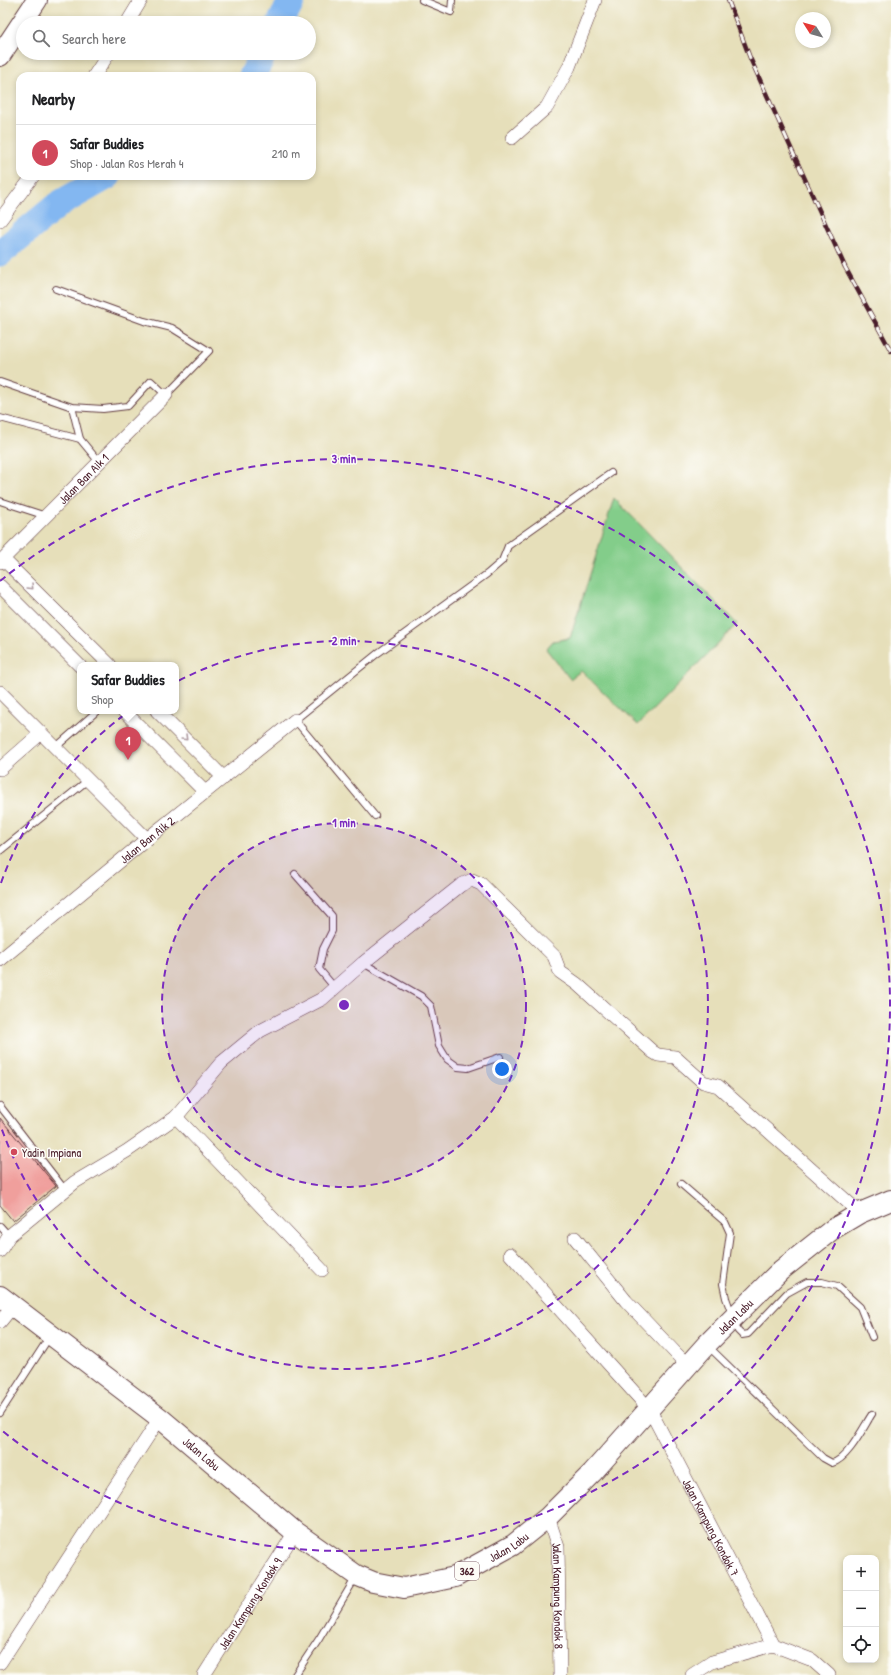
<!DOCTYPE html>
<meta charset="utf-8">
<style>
:root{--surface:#fff;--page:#f6f6f6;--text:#202124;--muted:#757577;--line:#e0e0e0;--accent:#d1495b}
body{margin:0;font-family:"Patrick Hand",sans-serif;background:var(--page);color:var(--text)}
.controls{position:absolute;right:12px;bottom:12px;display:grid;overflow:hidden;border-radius:8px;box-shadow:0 2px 6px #0003}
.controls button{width:36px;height:36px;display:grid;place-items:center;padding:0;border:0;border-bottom:1px solid var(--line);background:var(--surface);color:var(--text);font:20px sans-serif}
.compass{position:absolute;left:795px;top:12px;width:36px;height:36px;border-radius:50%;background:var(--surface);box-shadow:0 2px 6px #0003;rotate:307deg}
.you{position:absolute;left:502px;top:1069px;width:14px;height:14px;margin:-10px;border:3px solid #fff;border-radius:50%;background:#1a73e8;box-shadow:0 0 0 6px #1a73e833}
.badge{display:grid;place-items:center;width:26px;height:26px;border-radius:50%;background:var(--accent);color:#fff;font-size:13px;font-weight:700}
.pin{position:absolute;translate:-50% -33px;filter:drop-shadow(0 1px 2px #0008)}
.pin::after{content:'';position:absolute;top:21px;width:14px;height:12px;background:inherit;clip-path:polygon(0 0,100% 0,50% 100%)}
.popup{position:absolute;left:77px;top:662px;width:102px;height:52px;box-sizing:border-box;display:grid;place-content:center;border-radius:8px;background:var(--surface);filter:drop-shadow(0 1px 3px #0005);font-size:13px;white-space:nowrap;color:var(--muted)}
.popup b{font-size:15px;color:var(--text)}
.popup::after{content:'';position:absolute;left:50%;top:100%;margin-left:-8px;border:8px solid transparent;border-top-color:var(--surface)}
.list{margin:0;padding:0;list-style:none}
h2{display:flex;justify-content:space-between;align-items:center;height:52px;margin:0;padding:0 16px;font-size:17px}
h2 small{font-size:13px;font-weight:400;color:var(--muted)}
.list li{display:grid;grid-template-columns:26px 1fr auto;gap:12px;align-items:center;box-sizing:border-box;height:56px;padding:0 16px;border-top:1px solid var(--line)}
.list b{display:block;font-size:15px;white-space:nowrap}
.list p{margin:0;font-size:13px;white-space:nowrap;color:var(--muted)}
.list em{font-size:13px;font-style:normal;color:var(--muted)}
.icon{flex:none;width:22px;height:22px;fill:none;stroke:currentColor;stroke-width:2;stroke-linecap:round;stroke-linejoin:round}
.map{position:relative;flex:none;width:891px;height:1675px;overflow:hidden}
.search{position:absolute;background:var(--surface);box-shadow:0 2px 6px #0003;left:16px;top:16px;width:300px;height:44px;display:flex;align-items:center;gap:10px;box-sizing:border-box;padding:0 14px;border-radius:22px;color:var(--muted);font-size:15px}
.panel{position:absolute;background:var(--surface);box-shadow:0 2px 6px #0003;left:16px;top:72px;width:300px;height:108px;border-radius:12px}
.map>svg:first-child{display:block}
</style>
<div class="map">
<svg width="891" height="1675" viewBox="0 0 891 1675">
<rect width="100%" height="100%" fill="#fdfcf7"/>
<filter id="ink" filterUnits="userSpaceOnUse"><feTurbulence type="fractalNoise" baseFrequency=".025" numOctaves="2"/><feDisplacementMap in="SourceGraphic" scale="8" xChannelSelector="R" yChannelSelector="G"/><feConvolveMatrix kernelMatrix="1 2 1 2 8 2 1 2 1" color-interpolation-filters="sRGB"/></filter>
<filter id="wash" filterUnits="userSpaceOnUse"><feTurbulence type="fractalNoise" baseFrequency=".012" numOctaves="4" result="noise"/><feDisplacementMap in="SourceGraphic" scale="16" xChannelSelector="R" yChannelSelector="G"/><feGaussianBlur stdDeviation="0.9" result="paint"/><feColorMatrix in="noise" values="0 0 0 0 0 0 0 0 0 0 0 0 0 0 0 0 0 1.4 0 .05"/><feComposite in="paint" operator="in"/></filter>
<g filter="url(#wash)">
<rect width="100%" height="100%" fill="#e6dfba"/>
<!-- green -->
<path fill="#83cd8a" stroke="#66765a" d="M614,498L737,624L638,725L581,671L570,679L546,649L553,641L570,638Z"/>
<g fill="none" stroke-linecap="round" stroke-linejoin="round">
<!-- river -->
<g stroke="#83b7f1" stroke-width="27">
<path d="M280,23L292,0"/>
<path d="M252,76L264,53"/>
<path d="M0,253L59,204L108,176"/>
</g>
</g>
<g id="blocks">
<!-- building -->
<path fill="#f09f9c" d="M0,1118L56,1186L13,1221L0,1205Z"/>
</g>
</g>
<g filter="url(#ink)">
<use href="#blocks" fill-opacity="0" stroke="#613c40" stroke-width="1"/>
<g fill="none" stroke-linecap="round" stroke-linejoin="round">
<defs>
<g id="lane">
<path d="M422,0L451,12L452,0"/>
<path d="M0,382L72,407L103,409L128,406L151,381L166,395L209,351L172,328L144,321L56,289"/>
<path d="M72,407L80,439"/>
<path d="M0,418L80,439L99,462"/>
<path d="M0,501L46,516"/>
<path d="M56,747L97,711"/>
<path d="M375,816L295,720L378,653L487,574L502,561L508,546L611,473"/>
<path d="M0,851L88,780"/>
<path d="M295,874L332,916V931L323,949L319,969L335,988"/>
<path d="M363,963L421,996L431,1006L439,1046L447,1059L458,1067L468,1068L500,1057"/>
<path d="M0,1106L65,1190"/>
<path d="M681,1184L725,1222L730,1233L723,1284L726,1298L738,1331L742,1335L748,1334L787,1293L807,1282H822L837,1286L860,1307L872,1337"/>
<path d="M0,1226L9,1236"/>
<path d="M709,1347L823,1458L832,1463C848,1459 863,1428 872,1414"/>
<path d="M0,1413L50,1336"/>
<path d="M295,1675L319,1639L356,1577"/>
</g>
<g id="street">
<path d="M127,23L141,0"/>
<path d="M94,76L109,53"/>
<path d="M512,138L547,107L569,67L595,0"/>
<path d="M0,220L33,176"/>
<path d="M3,559L110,665"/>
<path id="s1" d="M0,562L166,395"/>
<path d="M0,586L80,666"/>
<path d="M0,692L147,839"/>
<path d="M124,711L205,792"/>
<path d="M157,711L224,778"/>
<path d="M0,769L41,733"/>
<path id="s2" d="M0,960L147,839L295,720"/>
<path d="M176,1117L322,1270"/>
<path d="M575,1238L626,1301L688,1366"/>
<path d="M0,1251L9,1236L75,1182L127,1151L176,1117L221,1063L260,1031L322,999L363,963L461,885L472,880L481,884L554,956L560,972L577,984L653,1052L658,1055L675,1057L703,1082L718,1086L860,1213"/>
<path id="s3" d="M510,1254L650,1410L773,1645"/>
<path d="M0,1322L13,1306"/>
<path id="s4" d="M548,1517L558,1547L560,1675"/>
<path d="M773,1645L812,1660L829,1675"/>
<path d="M0,1663L160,1418"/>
<path id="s5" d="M204,1675L295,1532"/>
<path d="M692,1675L712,1662L773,1645"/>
</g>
<g id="primary">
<path d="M0,56L37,0"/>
<path id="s6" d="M0,1296L160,1418L295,1532L356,1575L373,1582L404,1588L455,1577L513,1545L548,1517L592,1473L707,1344L780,1271L833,1229L860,1213L891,1200"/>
</g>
</defs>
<!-- lane casing -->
<use href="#lane" stroke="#613c40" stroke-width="8"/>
<!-- street casing -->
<use href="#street" stroke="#613c40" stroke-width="14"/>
<!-- primary casing -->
<use href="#primary" stroke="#613c40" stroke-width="22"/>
<!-- lane -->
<use href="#lane" stroke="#fff" stroke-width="6"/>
<!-- street -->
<use href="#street" stroke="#fff" stroke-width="13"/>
<!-- primary -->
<use href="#primary" stroke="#fff" stroke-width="20"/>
<defs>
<path id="rail" d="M728,0L750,58L845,267L891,351"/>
</defs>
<!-- rail casing -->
<use href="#rail" stroke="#4a1f2b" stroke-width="4.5"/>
<!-- rail -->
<use href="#rail" stroke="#fdfcf7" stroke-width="3" stroke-dasharray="9" stroke-linecap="butt"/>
</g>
<!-- one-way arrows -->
<defs><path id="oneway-chevron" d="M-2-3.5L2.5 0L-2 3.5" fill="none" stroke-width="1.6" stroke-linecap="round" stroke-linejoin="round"/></defs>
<g stroke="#ae9aa0">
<use href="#oneway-chevron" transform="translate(31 587) rotate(45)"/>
<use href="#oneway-chevron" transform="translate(185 738) rotate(45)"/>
</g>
</g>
<!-- distance rings -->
<circle cx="344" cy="1005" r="182" fill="#7b2cbf" fill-opacity=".12"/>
<g fill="none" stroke="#7b2cbf" stroke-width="2" stroke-dasharray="7 5">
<circle cx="344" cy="1005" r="182"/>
<path d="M1 883A364 364 0 1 1 1 1127"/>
<path d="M0 581A546 546 0 1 1 0 1429"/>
</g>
<!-- markers -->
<circle fill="#d1495b" stroke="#fdfcf7" stroke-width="1.5" cx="14" cy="1152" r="4"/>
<g text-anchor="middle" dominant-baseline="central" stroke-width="3" stroke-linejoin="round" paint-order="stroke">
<!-- shield labels -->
<rect fill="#fdfcf7" stroke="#806168" stroke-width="1" x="455" y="1562" width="24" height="18" rx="3"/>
<g font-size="11" font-weight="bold" fill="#4a1f2b">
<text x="467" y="1571">362</text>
</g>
<!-- street labels -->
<g font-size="12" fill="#4a1f2b" stroke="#fdfcf7">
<text stroke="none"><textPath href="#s1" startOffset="118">Jalan Ban Aik 1</textPath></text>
<text stroke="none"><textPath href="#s2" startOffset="190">Jalan Ban Aik 2</textPath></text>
<text stroke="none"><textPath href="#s6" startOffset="940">Jalan Labu</textPath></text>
<text stroke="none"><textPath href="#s6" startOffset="256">Jalan Labu</textPath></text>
<text stroke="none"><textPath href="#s3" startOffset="342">Jalan Kampung Kondok 7</textPath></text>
<text stroke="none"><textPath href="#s6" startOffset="616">Jalan Labu</textPath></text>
<text stroke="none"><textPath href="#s4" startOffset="80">Jalan Kampung Kondok 8</textPath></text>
<text stroke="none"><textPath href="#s5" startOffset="85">Jalan Kampung Kondok 9</textPath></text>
</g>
<!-- poi labels -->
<g font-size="12" fill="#4a1f2b" stroke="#fdfcf7" text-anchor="start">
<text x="22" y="1152">Yadin Impiana</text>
</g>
</g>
<circle cx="344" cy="1005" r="6" fill="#7b2cbf" stroke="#fdfcf7" stroke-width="2"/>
<g font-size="12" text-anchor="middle" font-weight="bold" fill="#7b2cbf" stroke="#fdfcf7" stroke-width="3" stroke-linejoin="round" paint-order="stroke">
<text x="344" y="463">3 min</text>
<text x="344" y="645">2 min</text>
<text x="344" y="827">1 min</text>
</g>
</svg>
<div class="controls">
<button>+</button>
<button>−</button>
<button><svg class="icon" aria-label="locate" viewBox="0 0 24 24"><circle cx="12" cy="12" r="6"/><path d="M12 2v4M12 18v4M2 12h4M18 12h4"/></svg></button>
</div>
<svg class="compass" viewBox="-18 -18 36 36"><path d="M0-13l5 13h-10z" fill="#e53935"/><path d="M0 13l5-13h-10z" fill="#757577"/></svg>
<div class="you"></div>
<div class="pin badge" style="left:128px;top:760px">1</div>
<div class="popup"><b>Safar Buddies</b>Shop</div>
<div class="search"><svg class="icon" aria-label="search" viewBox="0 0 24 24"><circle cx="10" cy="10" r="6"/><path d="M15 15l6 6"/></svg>Search here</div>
<section class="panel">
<h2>Nearby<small></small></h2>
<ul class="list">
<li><span class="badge">1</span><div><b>Safar Buddies</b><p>Shop · Jalan Ros Merah 4</p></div><em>210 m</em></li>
</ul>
</section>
</div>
